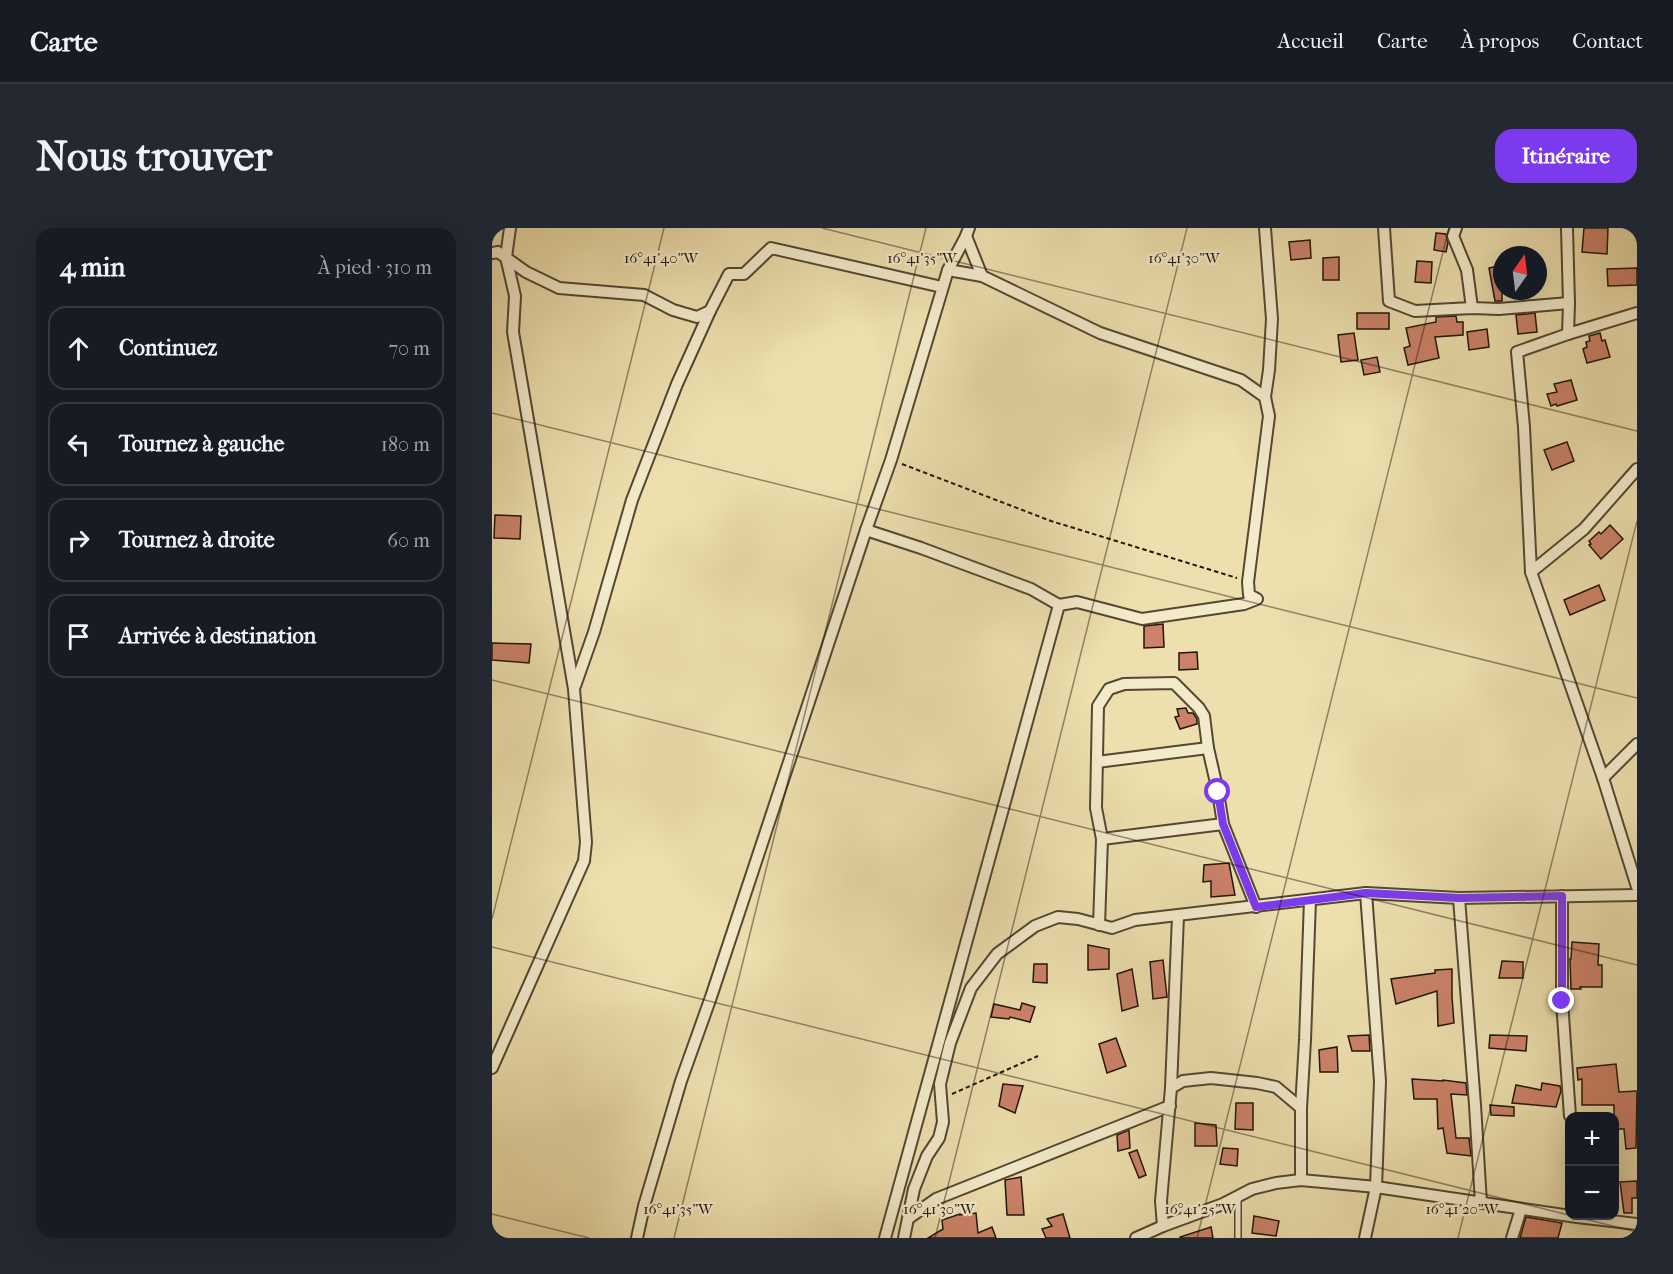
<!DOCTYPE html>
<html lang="fr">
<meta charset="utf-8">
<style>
:root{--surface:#171b24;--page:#242831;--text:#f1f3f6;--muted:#9ea1a6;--line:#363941;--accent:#7c3aed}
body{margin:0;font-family:"IM FELL French Canon",serif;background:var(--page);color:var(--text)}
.controls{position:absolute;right:18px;bottom:18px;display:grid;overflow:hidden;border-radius:12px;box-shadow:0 6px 24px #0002}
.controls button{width:54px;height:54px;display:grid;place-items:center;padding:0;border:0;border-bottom:2px solid var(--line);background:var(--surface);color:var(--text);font:30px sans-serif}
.compass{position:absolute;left:1001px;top:18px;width:54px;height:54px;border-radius:50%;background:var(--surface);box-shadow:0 6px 24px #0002;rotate:14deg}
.stop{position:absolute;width:18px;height:18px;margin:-14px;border:4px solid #7c3aed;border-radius:50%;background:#fff}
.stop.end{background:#7c3aed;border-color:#fff;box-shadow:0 2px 6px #0008}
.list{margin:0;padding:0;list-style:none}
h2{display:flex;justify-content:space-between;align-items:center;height:78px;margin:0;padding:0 24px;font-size:26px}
h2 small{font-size:20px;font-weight:400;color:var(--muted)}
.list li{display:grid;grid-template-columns:39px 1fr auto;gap:18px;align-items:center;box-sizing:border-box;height:84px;margin:0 12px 12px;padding:0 12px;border:2px solid var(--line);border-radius:18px}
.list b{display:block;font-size:22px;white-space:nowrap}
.list em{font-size:20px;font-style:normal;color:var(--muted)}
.icon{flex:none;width:33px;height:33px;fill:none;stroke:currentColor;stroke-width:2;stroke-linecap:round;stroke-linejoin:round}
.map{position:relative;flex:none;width:1145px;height:1010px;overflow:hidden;border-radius:18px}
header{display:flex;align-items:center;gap:36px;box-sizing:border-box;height:84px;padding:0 30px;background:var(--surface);border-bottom:2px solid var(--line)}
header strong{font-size:28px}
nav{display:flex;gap:33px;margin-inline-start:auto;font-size:21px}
.intro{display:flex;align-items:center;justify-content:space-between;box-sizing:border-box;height:144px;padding:0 36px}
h1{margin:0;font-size:42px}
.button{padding:15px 27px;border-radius:18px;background:var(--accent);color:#fff;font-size:21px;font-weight:700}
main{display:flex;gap:36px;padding:0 36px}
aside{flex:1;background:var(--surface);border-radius:18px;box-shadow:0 6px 24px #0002}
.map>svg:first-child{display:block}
</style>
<header>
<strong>Carte</strong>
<nav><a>Accueil</a><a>Carte</a><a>À propos</a><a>Contact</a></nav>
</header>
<div class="intro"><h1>Nous trouver</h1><a class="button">Itinéraire</a></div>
<main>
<aside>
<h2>4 min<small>À pied · 310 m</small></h2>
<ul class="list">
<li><svg class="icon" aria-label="ahead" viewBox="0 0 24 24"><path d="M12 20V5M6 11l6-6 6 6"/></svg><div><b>Continuez</b></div><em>70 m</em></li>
<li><svg class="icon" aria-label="left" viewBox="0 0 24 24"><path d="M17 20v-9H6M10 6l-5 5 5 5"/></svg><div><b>Tournez à gauche</b></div><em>180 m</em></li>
<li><svg class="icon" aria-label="right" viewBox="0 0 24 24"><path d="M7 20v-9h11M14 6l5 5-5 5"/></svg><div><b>Tournez à droite</b></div><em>60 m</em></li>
<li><svg class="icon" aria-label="arrive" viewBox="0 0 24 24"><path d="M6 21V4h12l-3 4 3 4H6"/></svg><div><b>Arrivée à destination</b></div></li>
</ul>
</aside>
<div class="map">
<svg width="1145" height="1010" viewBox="0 0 1145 1010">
<rect width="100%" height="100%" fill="#eddfae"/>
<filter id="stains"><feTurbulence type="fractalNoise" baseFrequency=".00333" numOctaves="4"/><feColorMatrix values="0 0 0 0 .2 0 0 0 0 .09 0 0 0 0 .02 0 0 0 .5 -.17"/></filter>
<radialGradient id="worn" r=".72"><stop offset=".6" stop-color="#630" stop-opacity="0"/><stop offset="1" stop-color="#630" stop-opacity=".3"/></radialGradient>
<!-- building -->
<g fill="#cb8269" stroke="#201508" stroke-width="1.5">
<path d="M1092,0H1116L1115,26L1090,24Z"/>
<path d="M944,5L954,6L956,15L954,24L942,22Z"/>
<path d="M818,12L819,30L799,32L797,14Z"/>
<path d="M847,29V52H831V30Z"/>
<path d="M925,33L940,34L939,55L923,54Z"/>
<path d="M1010,37V73H1003L997,40Z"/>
<path d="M1145,40V57L1116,58L1115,41Z"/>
<rect x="865" y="85" width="32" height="16"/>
<path d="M1043,85L1045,104L1026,106L1024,87Z"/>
<path d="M964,88L965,94H971V107L943,109L947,130L916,137L912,120L918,118L914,100L944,94V89Z"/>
<path d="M995,101L997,119L977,122L975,104Z"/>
<path d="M862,105L866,132L849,134L846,107Z"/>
<path d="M1108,105L1110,113L1113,112L1118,129L1095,135L1091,121L1095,119L1094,114L1098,113L1097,108Z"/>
<path d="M885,129L888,144L872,147L869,132Z"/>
<path d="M1079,152L1085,172L1065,178L1064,176L1059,178L1055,166L1065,164L1062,156Z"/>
<path d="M1075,214L1082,233L1060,242L1052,222Z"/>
<path d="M3,287L29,288L28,311L2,310Z"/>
<path d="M1118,297L1131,311L1109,331L1097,317L1099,316L1097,313L1107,304L1109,306Z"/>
<path d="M1107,357L1113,372L1078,387L1072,372Z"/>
<path d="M671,396L672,419L652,420V398Z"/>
<path d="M0,415L39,416L37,435L0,432Z"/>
<path d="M705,424L706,441L687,442V425Z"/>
<path d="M694,480L696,485H701L705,491V496L688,501L683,489L687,488L685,481Z"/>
<path d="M737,635L743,667L719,669V653L711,654L712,637Z"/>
<path d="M1080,714L1107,716L1106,737H1110V759H1088L1089,761H1079L1078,731H1079Z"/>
<path d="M596,717L617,721V741L596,742Z"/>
<path d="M671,732L675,769L661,771L658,734Z"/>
<path d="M1010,733L1031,734V750H1007Z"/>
<path d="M542,736H555V755L541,754Z"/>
<path d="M640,741L646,778L630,783L625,746Z"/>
<path d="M960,741V769L962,795L946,798L945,763L904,776L899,751L943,745V742Z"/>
<path d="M530,775L543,779L538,794L518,789L517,791L499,789L502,776L528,782Z"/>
<path d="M877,807L878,823H860L856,808Z"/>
<path d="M998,807L1035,808L1034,823L997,820Z"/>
<path d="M624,810L634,838L615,845L607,816Z"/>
<path d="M845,819L846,844H828L827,822Z"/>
<path d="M1124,836L1127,864L1145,863L1144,920L1134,921L1132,901H1122V877H1090V851L1086,852L1085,840Z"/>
<path d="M920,851L951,853V852L974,855L975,867L959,866L964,910H977L979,928L955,925L951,900L946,901L945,871H922Z"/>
<path d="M1050,855L1068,858L1069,863L1064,879L1020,875L1024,857L1049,862Z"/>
<path d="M511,856L531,858L523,885L507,878Z"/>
<path d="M744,875H761V902L743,901Z"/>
<path d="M998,877L1022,879V888L999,887Z"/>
<path d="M703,895L724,897L725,918H703Z"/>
<path d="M637,902L638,920L626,923L625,907Z"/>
<path d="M731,920L746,921L745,938L728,936Z"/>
<path d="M645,922L654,947L647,950L637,925Z"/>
<path d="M529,949L532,987H515L513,952Z"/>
<path d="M1145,953V970H1140V985H1132L1128,954Z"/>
<path d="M484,985L486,1005L500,999L504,1010H436L451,1001L450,992L468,986V987Z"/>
<path d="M571,986L578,1010H554L550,1001L560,998L555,991Z"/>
<path d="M762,988L787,993L784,1008L760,1005Z"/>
<path d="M1034,989L1070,995L1066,1010H1028Z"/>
<path d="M719,999L721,1010H688V1009Z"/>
</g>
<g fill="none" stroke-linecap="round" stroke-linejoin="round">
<defs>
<path id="service" d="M746,1010V970"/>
<g id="minor">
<path d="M892,0L897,73L923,83L980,80L1007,81L1077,75"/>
<path d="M964,0L961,8L975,42L980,80"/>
<path d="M1075,0L1077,75L1076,106"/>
<path d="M474,8L490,48"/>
<path d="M0,25L6,24L34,44L67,60L152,67L181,82L205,89L218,83L237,46H252L279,20L450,59"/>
<path d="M1145,85L1076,106L1025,124L1032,199L1039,344L1111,550L1145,659"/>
<path d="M773,169L777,142L780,91L773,0"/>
<path d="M374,302L429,320L539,361L567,377"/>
<path d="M1039,344L1092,301L1145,241"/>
<path d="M83,458L102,404L140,272L185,156L218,83"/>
<path d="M605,534L716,520"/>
<path d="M1111,550L1145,516"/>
<path d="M610,611L731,596"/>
<path d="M1070,668V773L1078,888"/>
<path d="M967,670L983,877L989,975"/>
<path d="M607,697L610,611L604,580L606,478L617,461L632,456L682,455L707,480L712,488L716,520L726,564L731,596L764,679"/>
<path d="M0,840L92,633L94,614L82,461L21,104L23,68L14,29L18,0"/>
<path d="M679,860L691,853L719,850L765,855L784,859L809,880"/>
<path d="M809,952V880L813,812L818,672"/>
<path d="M417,990L444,971L678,878"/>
<path d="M671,998L669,973L679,860L686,688"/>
<path d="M145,1010L152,978L189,853L219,769L374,302L399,232L456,42L474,8L477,0"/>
<path d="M393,1010L567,377L585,374L650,391L752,376L765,371L757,367L756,354L777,188L773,169L749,152L608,105L490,48L456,42"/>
<path d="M412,1010L422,961L435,928L447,910L451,894L448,856L458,815L479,760L505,726L543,698L566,689L586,691L620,700L643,692L874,665L967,670L1145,667"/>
<path d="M644,1010L671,998L731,976L760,961L784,955L809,952L884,959L1085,989L1145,996"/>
<path d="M873,1010L884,959L888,853L874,665"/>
<path d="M1020,1010L1029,981"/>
</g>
</defs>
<!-- service casing -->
<use href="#service" stroke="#534832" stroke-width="8"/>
<!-- minor casing -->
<use href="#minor" stroke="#534832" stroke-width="14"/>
<!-- path -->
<g stroke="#201508" stroke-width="2" stroke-dasharray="4.5 3" stroke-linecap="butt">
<path d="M410,236L559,293L745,350"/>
<path d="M460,866L546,828"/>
</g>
<!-- service -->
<use href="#service" stroke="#f3eaca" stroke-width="5"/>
<!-- minor -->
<use href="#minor" stroke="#f3eaca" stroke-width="10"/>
</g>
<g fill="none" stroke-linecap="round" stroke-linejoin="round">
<!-- route -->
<path stroke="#7c3aed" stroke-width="8" d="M726,564L731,596L764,679L874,665L967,670L1070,668V773"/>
</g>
<!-- ticks -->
<path fill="none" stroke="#201508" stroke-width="1.5" stroke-opacity="0.45" d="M330,0L1145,203M0,185L1145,470M0,452L1145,737M0,691L172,0M0,719L1145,1004M0,986L97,1010M182,1010L434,0M443,1010L695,0M705,1010L957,0M966,1010L1145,293"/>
<g font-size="15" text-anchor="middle" fill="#201508" stroke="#f3eaca" stroke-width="4.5" stroke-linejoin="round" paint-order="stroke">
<text x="169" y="35">16°41'40"W</text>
<text x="430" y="35">16°41'35"W</text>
<text x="692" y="35">16°41'30"W</text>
<text x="186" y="986">16°41'35"W</text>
<text x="447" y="986">16°41'30"W</text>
<text x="708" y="986">16°41'25"W</text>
<text x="970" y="986">16°41'20"W</text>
</g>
<rect width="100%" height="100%" filter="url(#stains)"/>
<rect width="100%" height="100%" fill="url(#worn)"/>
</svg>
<div class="controls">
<button>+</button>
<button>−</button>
</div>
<svg class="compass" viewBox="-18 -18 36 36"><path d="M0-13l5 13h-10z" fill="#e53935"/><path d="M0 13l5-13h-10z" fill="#9ea1a6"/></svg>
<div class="stop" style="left:726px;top:564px"></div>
<div class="stop end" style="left:1070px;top:773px"></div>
</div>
</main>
